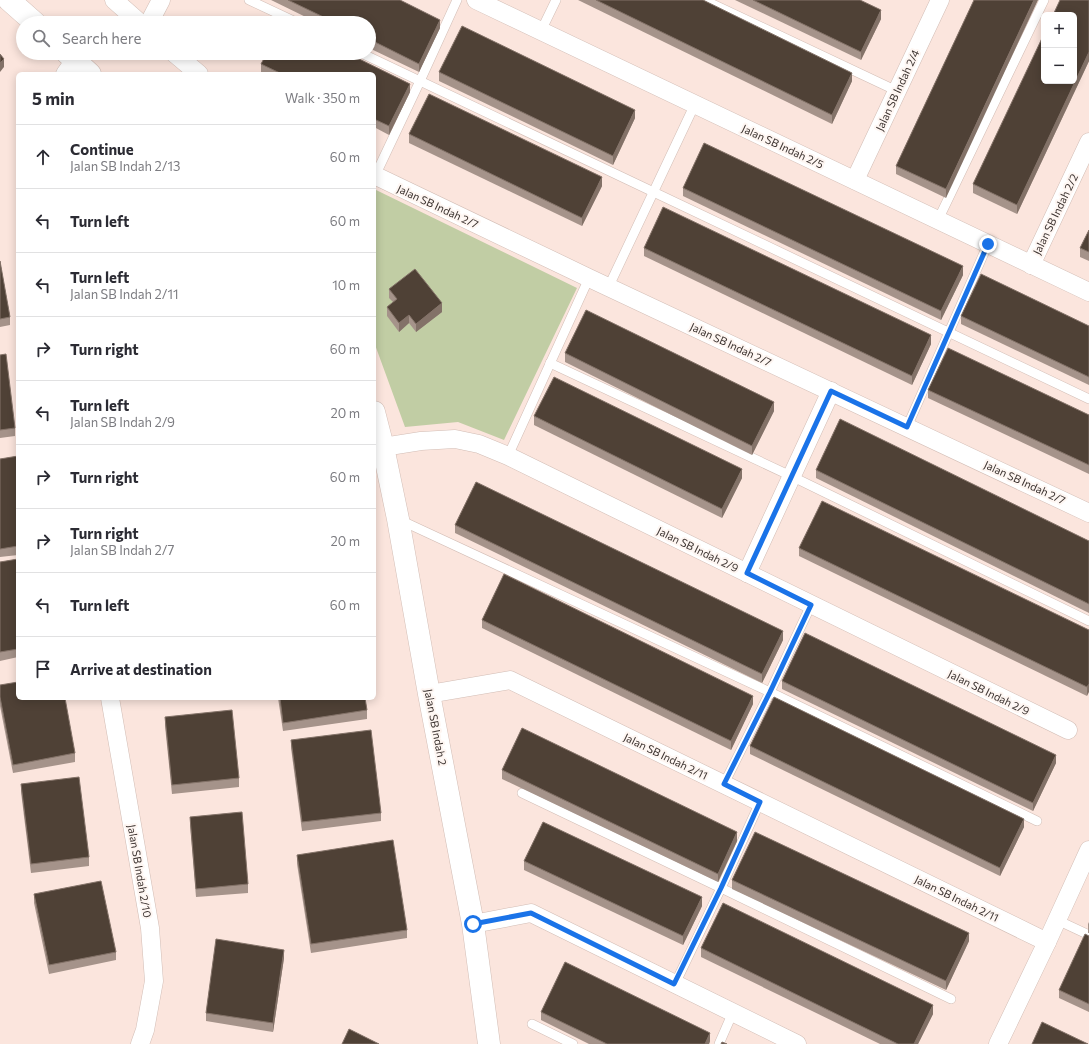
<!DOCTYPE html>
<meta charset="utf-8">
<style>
:root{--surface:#fff;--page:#f2f2f3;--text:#2b2b33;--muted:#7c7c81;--line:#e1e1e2}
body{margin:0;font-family:Commissioner,sans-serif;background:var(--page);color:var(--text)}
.controls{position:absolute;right:12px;top:12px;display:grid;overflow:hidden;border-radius:6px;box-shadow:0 2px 10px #0003}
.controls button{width:36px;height:36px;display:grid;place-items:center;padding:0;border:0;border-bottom:1px solid var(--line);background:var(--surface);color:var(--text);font:20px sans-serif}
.stop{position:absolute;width:12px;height:12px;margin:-9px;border:3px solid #1a73e8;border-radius:50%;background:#fff}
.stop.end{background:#1a73e8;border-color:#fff;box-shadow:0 1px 4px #0008}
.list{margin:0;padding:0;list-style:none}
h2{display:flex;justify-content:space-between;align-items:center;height:52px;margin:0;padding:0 16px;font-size:17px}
h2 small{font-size:13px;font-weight:400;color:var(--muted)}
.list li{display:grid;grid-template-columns:26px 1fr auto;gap:12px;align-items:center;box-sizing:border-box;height:64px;padding:0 16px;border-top:1px solid var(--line)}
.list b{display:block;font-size:15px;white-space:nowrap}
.list p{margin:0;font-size:13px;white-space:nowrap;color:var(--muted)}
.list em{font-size:13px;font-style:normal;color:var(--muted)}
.icon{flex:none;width:22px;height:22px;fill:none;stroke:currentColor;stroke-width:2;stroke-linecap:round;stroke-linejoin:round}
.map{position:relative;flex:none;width:1089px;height:1044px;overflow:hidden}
.search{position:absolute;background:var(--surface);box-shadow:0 2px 10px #0003;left:16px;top:16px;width:360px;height:44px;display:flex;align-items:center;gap:10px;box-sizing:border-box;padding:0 14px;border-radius:22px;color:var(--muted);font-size:15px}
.panel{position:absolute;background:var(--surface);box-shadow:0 2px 10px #0003;left:16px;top:72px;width:360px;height:628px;border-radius:6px}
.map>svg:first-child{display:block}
</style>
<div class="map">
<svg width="1089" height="1044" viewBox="0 0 1089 1044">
<rect width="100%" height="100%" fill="#fbe5dd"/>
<!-- green -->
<path fill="#c1cda4" d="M374,189L577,288L504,440L458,422L405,427L374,342Z"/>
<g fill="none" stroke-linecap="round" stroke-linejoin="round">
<defs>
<g id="service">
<path d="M249,0L298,23"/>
<path d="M704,0L897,91"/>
<path d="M541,31L556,0"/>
<path d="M361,53L1089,399"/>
<path d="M375,176L420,81L457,0"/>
<path d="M938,220L1044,0"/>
<path d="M609,286L695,104"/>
<path d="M550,363L791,476L1089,621"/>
<path d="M907,427L988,244"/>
<path d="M508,456L589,278"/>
<path d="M400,520L770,692L1037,821"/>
<path d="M724,784L770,692L811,605"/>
<path d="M522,793L721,888L951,999"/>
<path d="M1057,920L1089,935"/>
<path d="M675,984L721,888L760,802"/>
<path d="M532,1024L573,1044"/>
<path d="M719,1044L733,1012"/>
</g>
<g id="minor">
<path d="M114,0L140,23"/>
<path d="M476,0L1089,292"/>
<path d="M149,23L161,0"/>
<path d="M174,53L199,74"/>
<path d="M65,74L75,60"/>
<path d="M374,175L589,278L1089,513"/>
<path d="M855,180L940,0"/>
<path d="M1031,265L1089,142"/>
<path d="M383,447L421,441L455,439L479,444L508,456L1068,730"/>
<path d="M747,573L831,391"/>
<path d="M429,694L510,680L1047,942"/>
<path d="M110,698L150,928L154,981L145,1030L140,1044"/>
<path d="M473,924L531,913L797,1044"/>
<path d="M998,1044L1047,942L1089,850"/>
</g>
<g id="tertiary">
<path d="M9,0L35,23"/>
<path d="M67,53L90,74"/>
<path d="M374,412L383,447L398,519L429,694L473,924L489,1044"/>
</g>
</defs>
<!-- service casing -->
<use href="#service" stroke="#d2bdb5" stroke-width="10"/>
<!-- minor casing -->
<use href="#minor" stroke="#d2bdb5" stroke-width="19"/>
<!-- tertiary casing -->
<use href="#tertiary" stroke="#d2bdb5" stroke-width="23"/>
<!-- service -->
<use href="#service" stroke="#fff" stroke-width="9"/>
<!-- minor -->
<use href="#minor" stroke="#fff" stroke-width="18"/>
<!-- tertiary -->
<use href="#tertiary" stroke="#fff" stroke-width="22"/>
</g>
<!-- wall -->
<g fill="#a5938a">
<path d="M271,0H400L440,28L419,72L369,48V23H318Z"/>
<path d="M578,0H703L852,81L832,124Z"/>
<path d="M735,0H860L881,19L861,60Z"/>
<path d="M974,0L946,198L896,174V166Z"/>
<path d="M1089,0V61L1017,214L973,193V184Z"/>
<path d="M267,53H347L410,84V92L389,135L374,127V74H265L261,72V64Z"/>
<path d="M439,72L635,118L613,165L439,81Z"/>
<path d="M409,134L602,186L582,226L409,143Z"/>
<path d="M683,188L963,275L941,320L683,196Z"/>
<path d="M1089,230V261L1080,257V248Z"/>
<path d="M644,248L931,344L912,385L644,256Z"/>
<path d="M0,261L10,317V325L0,327Z"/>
<path d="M389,289L442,312L416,332L409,323L399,332L387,316V307L393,302L389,298Z"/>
<path d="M961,316L1089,326V385L961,324Z"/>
<path d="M565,353L774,411L752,455L565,362Z"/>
<path d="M0,355L15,428V436L0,438Z"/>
<path d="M928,390L1089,415V474L928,398Z"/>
<path d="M534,416L742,478L722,518L534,425Z"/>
<path d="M18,456V555L0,557V459Z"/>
<path d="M816,470L1089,541V613L816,478Z"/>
<path d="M455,525L783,640L762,683L455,533Z"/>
<path d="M799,548L1089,630L1087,696L799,556Z"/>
<path d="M18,559V657L0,661V562Z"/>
<path d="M482,620L753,704L731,750L482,628Z"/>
<path d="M782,681L1056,763L1033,811L782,689Z"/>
<path d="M0,685L75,753V762L13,773L0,706Z"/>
<path d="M278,698H365L367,710V719L283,731Z"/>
<path d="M165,717L239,778V787L172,794L165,726Z"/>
<path d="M291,740L381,813V821L302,831L291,748Z"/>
<path d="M750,746L1024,827L1000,876L750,754Z"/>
<path d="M502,770L737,841L718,882L502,779Z"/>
<path d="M21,784L89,857V866L31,873L21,792Z"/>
<path d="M190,817L248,884V893L196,897L190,825Z"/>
<path d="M297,855L407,930V938L311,953L297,864Z"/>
<path d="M524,861L702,906L683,945L524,870Z"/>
<path d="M732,880L969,941L946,990L732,889Z"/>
<path d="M34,894L116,952V960L49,974L34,903Z"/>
<path d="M1089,922V933H1088V924Z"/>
<path d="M1089,936V1012L1059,998V990Z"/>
<path d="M701,948L933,1014L918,1044H880L701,957Z"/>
<path d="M284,958L273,1032L206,1021V1013Z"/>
<path d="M541,1012L710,1041L709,1044H589L541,1020Z"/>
</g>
<!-- shaded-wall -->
<g fill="#837268">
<path d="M1034,0H1038L946,198V189Z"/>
<path d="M881,10V19L861,60V52Z"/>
<path d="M440,20V28L419,72V64Z"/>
<path d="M1089,52V61L1017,214V205Z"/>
<path d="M4,59V67L0,72V63Z"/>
<path d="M852,73V81L832,124V115Z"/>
<path d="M410,84V92L389,135V126Z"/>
<path d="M635,110V118L613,165V156Z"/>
<path d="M602,177V186L582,226V218Z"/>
<path d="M963,266V275L941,320V311Z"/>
<path d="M442,303V312L416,332V324Z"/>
<path d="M409,315V323L399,332V323Z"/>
<path d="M931,335V344L912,385V376Z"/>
<path d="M774,402V411L752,455V446Z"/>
<path d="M742,469V478L722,518V509Z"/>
<path d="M783,631V640L762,683V674Z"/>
<path d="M1089,684V692L1087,696V687Z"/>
<path d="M753,696V704L731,750V741Z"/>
<path d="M1056,755V763L1033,811V803Z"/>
<path d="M1024,819V827L1000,876V868Z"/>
<path d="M737,832V841L718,882V874Z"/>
<path d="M702,897V906L683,945V936Z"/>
<path d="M969,933V941L946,990V981Z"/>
<path d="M284,950V958L273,1032V1023Z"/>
<path d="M933,1005V1014L918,1044H914Z"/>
<path d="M710,1033V1041L709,1044H705Z"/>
</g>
<!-- building -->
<g fill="#4f4136" stroke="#837268">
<path d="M288,0H400L440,20L419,64L369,39V23H336Z"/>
<path d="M596,0H703L852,73L832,115Z"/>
<path d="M753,0H860L881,10L861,52Z"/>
<path d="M974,0H1034L946,189L896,166Z"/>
<path d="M1060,0H1089V52L1017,205L973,184L1044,34V81H1074V15H1053Z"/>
<path d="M462,26L635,110L613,156L439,72Z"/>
<path d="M267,53H347L410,84L389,126L374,119V74H282L261,64Z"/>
<path d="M0,54L4,59L0,63Z"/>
<path d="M429,94L602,177L582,218L409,134Z"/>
<path d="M704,143L963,266L941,311L683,188Z"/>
<path d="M663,207L931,335L912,376L644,248Z"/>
<path d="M1089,230V252L1080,248Z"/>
<path d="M0,261L10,317L0,319Z"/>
<path d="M415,269L442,303L416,324L409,315L399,323L387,307L397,299L389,289Z"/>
<path d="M981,274L1089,326V377L961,316Z"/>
<path d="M586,310L774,402L752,446L565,353Z"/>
<path d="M948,348L1089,415V465L928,390Z"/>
<path d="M6,354L15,428L0,430V355Z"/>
<path d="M554,377L742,469L722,509L534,416Z"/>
<path d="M840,419L1089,541V604L816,470Z"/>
<path d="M18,456V546L0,549V459Z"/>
<path d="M476,482L783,631L762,674L455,525Z"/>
<path d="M822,501L1089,630V684L1087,687L799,548Z"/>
<path d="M18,559V649L0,652V562Z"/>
<path d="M504,574L753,696L731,741L482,620Z"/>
<path d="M805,633L1056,755L1033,803L782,681Z"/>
<path d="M18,682V698H65L75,753L13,765L0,697V685Z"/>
<path d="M774,697L1024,819L1000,868L750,746Z"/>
<path d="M280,698H365L367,710L283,723Z"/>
<path d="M232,710L239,778L172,785L165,717Z"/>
<path d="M522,728L737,832L718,874L502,770Z"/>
<path d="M371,730L381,813L302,822L291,740Z"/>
<path d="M79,777L89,857L31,864L21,784Z"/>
<path d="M242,812L248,884L196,889L190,817Z"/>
<path d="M543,822L702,897L683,936L524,861Z"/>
<path d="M755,832L969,933L946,981L732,880Z"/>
<path d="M393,840L407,930L311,944L297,855Z"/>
<path d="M101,881L116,952L49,965L34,894Z"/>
<path d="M723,903L933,1005L914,1044H898L701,948Z"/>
<path d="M1085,934L1089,936V1004L1059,990Z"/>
<path d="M216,939L284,950L273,1023L206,1013Z"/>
<path d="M565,962L710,1033L705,1044H607L541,1012Z"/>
<path d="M1042,1022L1088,1044H1032Z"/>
<path d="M349,1029L379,1044H342Z"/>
<path d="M722,1042L727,1044H721Z"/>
</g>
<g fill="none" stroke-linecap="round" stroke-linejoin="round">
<!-- route -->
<path stroke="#1a73e8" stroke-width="5" d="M473,924L531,913L674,984L721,888L760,802L724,784L770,692L811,605L747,573L831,391L907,427L988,244"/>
</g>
<g text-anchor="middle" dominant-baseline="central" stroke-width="4" stroke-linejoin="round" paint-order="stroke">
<!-- street labels -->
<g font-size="11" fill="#3d3431" stroke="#fef6f2">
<text transform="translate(897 90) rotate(-65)">Jalan SB Indah 2/4</text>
<text transform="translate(783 146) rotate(25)">Jalan SB Indah 2/5</text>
<text transform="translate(438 206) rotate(25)">Jalan SB Indah 2/7</text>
<text transform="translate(1055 214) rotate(-64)">Jalan SB Indah 2/2</text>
<text transform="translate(731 344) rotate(25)">Jalan SB Indah 2/7</text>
<text transform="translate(1025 482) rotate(25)">Jalan SB Indah 2/7</text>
<text transform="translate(698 549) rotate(26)">Jalan SB Indah 2/9</text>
<text transform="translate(989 692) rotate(26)">Jalan SB Indah 2/9</text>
<text transform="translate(436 727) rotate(79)">Jalan SB Indah 2</text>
<text transform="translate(666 756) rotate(26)">Jalan SB Indah 2/11</text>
<text transform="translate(140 871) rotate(80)">Jalan SB Indah 2/10</text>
<text transform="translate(957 898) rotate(26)">Jalan SB Indah 2/11</text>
</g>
</g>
</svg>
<div class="controls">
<button>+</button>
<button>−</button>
</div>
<div class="stop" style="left:473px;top:924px"></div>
<div class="stop end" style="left:988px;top:244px"></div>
<div class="search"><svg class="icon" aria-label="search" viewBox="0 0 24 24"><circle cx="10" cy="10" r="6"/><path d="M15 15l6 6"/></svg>Search here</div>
<section class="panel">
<h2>5 min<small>Walk · 350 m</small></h2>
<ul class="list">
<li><svg class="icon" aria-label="ahead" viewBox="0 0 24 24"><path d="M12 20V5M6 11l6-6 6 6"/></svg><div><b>Continue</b><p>Jalan SB Indah 2/13</p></div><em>60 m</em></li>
<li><svg class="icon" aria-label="left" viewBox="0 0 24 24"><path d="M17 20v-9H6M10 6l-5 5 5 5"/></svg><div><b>Turn left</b></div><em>60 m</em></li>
<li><svg class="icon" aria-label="left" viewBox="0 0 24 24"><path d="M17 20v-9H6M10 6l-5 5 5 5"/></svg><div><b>Turn left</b><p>Jalan SB Indah 2/11</p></div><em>10 m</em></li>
<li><svg class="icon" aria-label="right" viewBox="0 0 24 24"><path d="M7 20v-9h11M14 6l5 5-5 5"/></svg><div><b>Turn right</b></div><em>60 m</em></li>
<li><svg class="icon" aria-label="left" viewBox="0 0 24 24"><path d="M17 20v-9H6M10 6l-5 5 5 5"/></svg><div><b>Turn left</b><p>Jalan SB Indah 2/9</p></div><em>20 m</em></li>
<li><svg class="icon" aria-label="right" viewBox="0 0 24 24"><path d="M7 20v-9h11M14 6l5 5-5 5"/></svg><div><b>Turn right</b></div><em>60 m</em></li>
<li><svg class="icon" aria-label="right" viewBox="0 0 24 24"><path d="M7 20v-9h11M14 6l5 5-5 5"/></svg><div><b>Turn right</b><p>Jalan SB Indah 2/7</p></div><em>20 m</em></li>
<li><svg class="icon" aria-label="left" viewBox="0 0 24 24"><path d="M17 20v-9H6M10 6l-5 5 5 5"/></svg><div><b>Turn left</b></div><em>60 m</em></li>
<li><svg class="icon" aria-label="arrive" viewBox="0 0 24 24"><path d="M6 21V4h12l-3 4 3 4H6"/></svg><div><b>Arrive at destination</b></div></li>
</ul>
</section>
</div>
